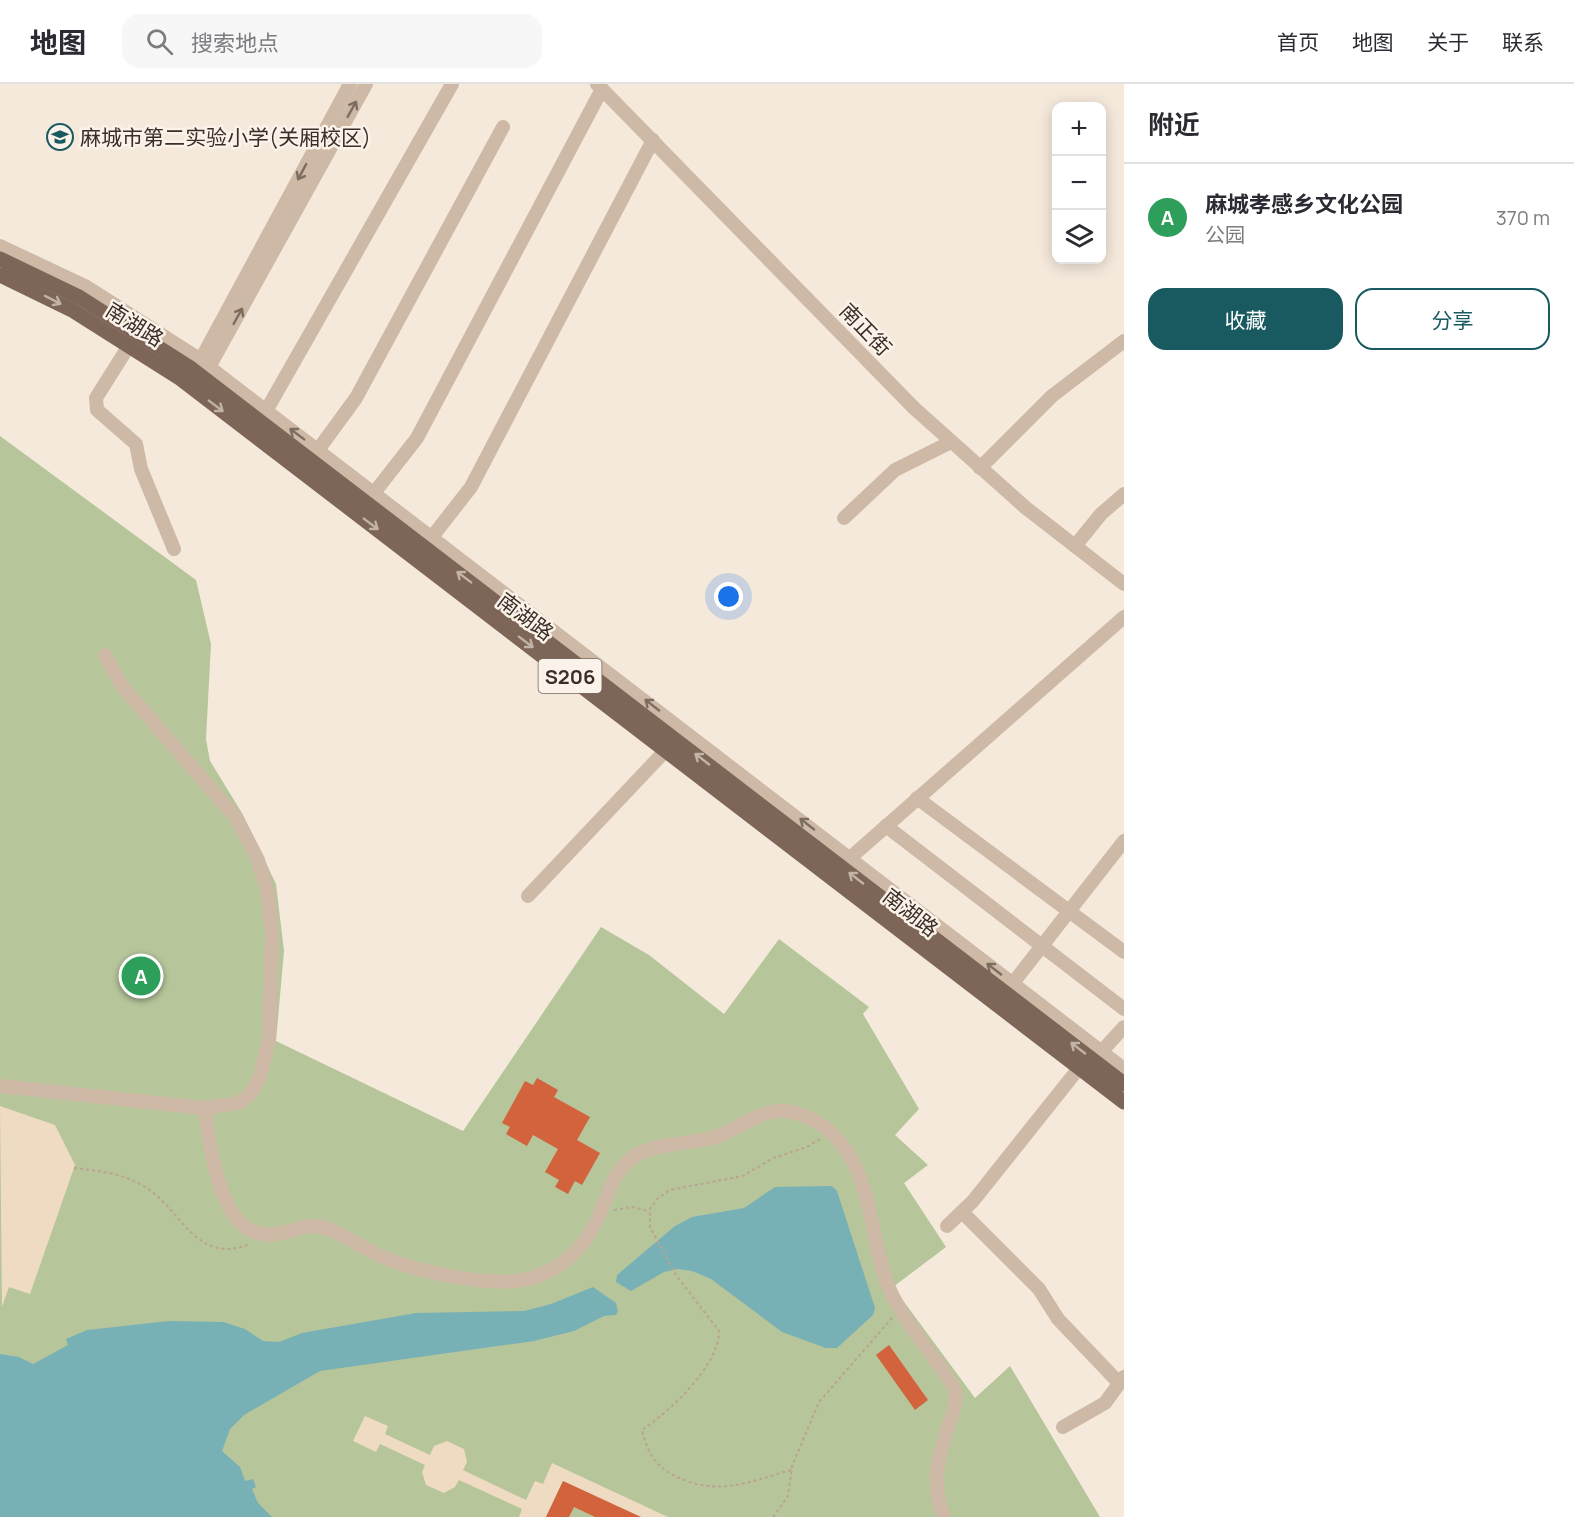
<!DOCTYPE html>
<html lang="zh">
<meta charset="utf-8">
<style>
:root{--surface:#fff;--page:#f7f7f7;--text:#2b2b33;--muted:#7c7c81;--line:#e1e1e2;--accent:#195a60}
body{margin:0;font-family:Manrope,"Noto Sans SC",sans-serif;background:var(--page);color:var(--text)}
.controls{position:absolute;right:18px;top:18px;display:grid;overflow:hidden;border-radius:12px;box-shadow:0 3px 15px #0003}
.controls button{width:54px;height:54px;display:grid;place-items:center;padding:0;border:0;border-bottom:2px solid var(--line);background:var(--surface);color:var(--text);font:30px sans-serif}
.you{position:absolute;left:729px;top:513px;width:21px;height:21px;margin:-15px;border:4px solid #fff;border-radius:50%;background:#1a73e8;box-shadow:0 0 0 9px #1a73e833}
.badge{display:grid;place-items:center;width:39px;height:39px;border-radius:50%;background:var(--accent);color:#fff;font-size:20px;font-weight:700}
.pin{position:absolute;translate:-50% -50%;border:3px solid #fff;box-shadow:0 2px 6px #0006}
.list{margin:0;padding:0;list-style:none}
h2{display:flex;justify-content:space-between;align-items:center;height:78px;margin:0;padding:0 24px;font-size:26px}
h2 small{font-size:20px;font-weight:400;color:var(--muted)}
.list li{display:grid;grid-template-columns:39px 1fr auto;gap:18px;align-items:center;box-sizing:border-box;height:108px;padding:0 24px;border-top:2px solid var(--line)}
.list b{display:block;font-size:22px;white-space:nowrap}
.list p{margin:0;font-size:20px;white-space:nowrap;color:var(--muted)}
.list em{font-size:20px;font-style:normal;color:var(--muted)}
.actions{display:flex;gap:12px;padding:18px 24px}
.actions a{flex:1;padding:14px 0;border:2px solid var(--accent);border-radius:18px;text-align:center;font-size:21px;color:var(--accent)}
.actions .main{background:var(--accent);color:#fff}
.icon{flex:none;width:33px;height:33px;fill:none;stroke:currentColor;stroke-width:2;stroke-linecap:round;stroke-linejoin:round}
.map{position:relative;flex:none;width:1124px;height:1433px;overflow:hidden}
header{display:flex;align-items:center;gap:36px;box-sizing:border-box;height:84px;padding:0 30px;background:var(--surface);border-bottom:2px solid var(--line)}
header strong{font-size:28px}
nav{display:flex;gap:33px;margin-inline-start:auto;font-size:21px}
.search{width:420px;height:54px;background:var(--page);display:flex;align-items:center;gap:15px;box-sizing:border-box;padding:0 21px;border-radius:18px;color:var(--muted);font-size:22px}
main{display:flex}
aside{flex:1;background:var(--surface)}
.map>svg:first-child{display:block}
</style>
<header>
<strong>地图</strong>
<div class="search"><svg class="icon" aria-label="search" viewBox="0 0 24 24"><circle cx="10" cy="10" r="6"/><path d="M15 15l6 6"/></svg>搜索地点</div>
<nav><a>首页</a><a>地图</a><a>关于</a><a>联系</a></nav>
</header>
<main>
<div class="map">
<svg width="1124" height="1433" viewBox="0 0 1124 1433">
<rect width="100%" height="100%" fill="#f5e9dc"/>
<!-- green -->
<path fill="#b6c59a" d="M0,352L196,496L211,560L206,655L210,677L242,729L276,800L284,867L276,957L463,1047L601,843L649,871L724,930L779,855L869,923L863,930L919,1025L895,1051L928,1081L904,1099L946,1163L893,1203L975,1314L1010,1282L1100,1433H0Z"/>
<!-- plaza -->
<g fill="#eedbc1">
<path d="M0,1022L55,1041L75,1081L30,1210L9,1203L2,1223Z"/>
<path d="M365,1332L388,1342L385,1350L430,1371L434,1362L447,1357L464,1365L467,1378L463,1386L526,1416L535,1397L543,1400L552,1379L668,1433H641L563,1397L546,1433H519L522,1425L459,1396L455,1403L444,1409L426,1401L422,1388L425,1381L380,1360L376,1368L353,1357Z"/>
</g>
<!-- water -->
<g fill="#78b1b5">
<path d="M832,1102L837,1107L875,1224L873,1231L837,1264H826L782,1248L711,1195L692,1187L678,1185L664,1188L631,1207L616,1198L617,1191L675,1142L692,1133L744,1124L775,1103Z"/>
<path d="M593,1203L616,1219L618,1227L616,1231L604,1232L574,1247L534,1257L320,1287L244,1331L230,1345L222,1367L240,1383L245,1397L253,1395L256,1403L252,1405L258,1419L272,1433H0V1270L19,1273L33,1280L68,1261L66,1255L87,1246L169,1237L223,1238L245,1245L263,1257L279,1258L302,1249L416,1229L524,1227L551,1220Z"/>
</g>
<!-- building -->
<g fill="#d2633d">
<path d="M537,994L558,1006L554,1013L590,1033L577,1056L600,1069L582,1101L575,1097L568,1110L555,1103L559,1096L545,1088L558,1065L533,1051L527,1062L506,1050L510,1043L502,1039L525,997L533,1001Z"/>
<path d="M889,1261L928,1316L915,1326L876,1271Z"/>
<path d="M563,1397L617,1422L641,1433H595L574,1423L569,1433H546Z"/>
</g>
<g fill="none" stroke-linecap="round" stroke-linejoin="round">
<!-- path -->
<g stroke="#baa390" stroke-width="2" stroke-dasharray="3 3" stroke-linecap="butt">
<path d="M74,1084C99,1087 123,1089 145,1103C182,1125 195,1182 250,1160"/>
<path d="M614,1126L632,1123L649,1127"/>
<path d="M791,1386C748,1398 718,1413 675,1392C654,1381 648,1369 642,1346C670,1327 719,1282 719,1247L676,1191L650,1143V1125L658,1114L670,1106L743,1092L773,1074L807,1063L820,1055"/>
<path d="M773,1433L788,1412L792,1382L819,1318L892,1234"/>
</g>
<!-- minor -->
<g stroke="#ceb9a6" stroke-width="14">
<path d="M597,0L914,324L1026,424L1124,500"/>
<path d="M0,162L85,202L196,273L1124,985"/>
<path d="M130,260L96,314L97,326L136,360L141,385L174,465"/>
<path d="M200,277L350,0"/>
<path d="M209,283L366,0"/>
<path d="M266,327L452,0"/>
<path d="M318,366L356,314L503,43"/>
<path d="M980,384L1052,312L1124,257"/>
<path d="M374,409L417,354L602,5"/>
<path d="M844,434L895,386L951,358"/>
<path d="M432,453L471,403L653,56"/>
<path d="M1075,462L1101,430L1124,410"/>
<path d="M917,714L1124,868"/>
<path d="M886,742L1124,925"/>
<path d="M850,774L1124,533"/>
<path d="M528,812L666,666"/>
<path d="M1013,899L1124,757"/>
<path d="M1102,967L1124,943"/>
<path d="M0,1002L204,1024L239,1019L252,1008L260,992L269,956L272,850L268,809L258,776L237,735L122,602L105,571"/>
<path d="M204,1024C211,1062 219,1159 275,1150C293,1148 311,1137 329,1145C346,1152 361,1163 378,1171C413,1187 491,1204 528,1195C564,1186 588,1160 601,1127C608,1109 613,1092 627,1078C647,1058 688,1061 715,1053C735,1047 756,1029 777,1027C792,1025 811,1034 823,1042C875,1081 867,1150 889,1204C901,1231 919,1253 936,1277C942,1286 952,1296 955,1308C957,1320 952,1332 948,1344C937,1376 931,1400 944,1433"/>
<path d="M962,1128L1039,1205L1058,1235L1119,1299"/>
<path d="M947,1142L973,1117L1079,984"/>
<path d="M1063,1343L1105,1319L1124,1293"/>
</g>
<!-- major -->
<g stroke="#7d6557" stroke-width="15">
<path d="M0,175L79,213L189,283L1124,1000"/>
<path d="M0,191L72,226L181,295L1124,1018"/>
</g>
</g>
<!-- one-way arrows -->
<defs><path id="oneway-shaft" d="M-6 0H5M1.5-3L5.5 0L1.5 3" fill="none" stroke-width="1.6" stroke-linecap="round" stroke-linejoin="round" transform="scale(1.5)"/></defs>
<g stroke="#7d6d61">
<use href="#oneway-shaft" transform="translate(352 25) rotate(-61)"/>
<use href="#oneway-shaft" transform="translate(302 88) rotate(118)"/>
<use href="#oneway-shaft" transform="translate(238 232) rotate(-61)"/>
<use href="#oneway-shaft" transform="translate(297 350) rotate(-143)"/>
<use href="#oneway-shaft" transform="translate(652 621) rotate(-142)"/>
<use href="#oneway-shaft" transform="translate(807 740) rotate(-142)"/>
<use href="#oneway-shaft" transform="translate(994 885) rotate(-142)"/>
</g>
<g stroke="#c2b3a7">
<use href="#oneway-shaft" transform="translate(53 216) rotate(27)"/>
<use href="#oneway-shaft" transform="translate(216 322) rotate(37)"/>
<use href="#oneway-shaft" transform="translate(371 440) rotate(37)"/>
<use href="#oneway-shaft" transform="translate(464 493) rotate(-143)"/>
<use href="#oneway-shaft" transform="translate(526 558) rotate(37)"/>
<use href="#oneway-shaft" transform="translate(702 675) rotate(-142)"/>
<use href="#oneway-shaft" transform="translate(856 794) rotate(-142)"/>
<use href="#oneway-shaft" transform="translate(1078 964) rotate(-142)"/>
</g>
<!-- icons -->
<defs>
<symbol id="school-ring" viewBox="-11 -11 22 22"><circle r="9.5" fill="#fbf3e9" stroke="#195a60" stroke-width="1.5"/><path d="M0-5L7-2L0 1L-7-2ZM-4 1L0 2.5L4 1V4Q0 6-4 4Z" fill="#195a60"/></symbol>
</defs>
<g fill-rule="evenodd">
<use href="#school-ring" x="45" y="38" width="30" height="30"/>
</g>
<g text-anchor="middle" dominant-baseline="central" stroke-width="5" stroke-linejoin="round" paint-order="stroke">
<!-- shield labels -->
<rect fill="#fbf3e9" stroke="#746962" stroke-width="1.5" x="538.5" y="575" width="63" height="34" rx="4.5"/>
<g font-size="20" font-weight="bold" fill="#3a2e28">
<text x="570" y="592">S206</text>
</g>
<!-- poi labels -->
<g font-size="21" fill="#3a2e28" stroke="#fbf3e9" text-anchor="start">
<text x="80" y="53">麻城市第二实验小学(关厢校区)</text>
</g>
<!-- street labels -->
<g font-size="21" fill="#3a2e28" stroke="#fbf3e9">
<text transform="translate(135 240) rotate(32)">南湖路</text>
<text transform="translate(866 245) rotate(46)">南正街</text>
<text transform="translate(526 532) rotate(37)">南湖路</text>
<text transform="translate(911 828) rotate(38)">南湖路</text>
</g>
</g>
</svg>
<div class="controls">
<button>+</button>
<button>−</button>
<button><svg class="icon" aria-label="layers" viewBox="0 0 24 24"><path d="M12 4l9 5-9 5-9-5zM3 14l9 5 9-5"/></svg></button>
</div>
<div class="you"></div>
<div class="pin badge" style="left:141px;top:892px;background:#2e9e5b">A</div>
</div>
<aside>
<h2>附近<small></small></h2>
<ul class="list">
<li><span class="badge" style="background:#2e9e5b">A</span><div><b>麻城孝感乡文化公园</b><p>公园</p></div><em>370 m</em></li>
</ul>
<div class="actions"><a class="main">收藏</a><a>分享</a></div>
</aside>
</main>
